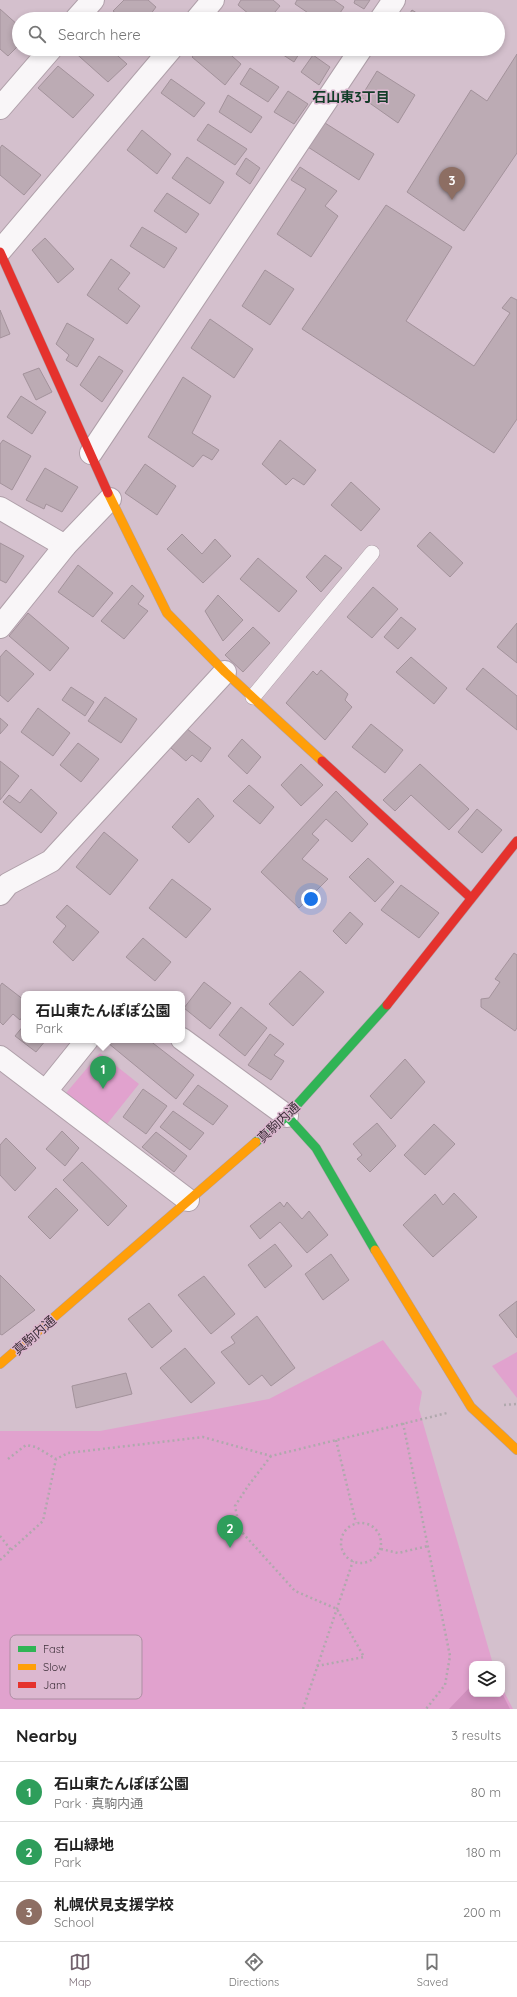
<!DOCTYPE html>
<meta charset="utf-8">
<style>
:root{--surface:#fff;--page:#f2f2f2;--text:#222;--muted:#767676;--line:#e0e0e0;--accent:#72626d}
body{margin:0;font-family:Quicksand,"Noto Sans JP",sans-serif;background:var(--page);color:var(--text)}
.controls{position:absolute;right:12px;bottom:12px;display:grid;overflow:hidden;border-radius:8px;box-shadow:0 2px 6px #0003}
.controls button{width:36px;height:36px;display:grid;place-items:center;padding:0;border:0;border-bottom:1px solid var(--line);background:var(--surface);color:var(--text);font:20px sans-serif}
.you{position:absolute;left:311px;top:899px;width:14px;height:14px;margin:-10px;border:3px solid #fff;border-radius:50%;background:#1a73e8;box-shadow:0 0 0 6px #1a73e833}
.badge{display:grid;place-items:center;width:26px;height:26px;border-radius:50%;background:var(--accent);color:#fff;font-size:13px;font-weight:700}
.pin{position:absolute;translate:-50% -33px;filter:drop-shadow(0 1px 2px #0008)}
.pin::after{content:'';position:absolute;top:21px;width:14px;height:12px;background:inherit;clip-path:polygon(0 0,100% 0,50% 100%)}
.popup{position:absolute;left:21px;top:991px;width:164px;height:52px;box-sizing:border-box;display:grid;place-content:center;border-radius:8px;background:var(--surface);filter:drop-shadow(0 1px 3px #0005);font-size:13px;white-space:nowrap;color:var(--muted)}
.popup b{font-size:15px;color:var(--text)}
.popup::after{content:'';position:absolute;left:50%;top:100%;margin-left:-8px;border:8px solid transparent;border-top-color:var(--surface)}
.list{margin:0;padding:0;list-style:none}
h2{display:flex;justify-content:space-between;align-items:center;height:52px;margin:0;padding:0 16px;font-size:17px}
h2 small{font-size:13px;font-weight:400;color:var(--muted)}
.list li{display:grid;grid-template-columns:26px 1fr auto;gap:12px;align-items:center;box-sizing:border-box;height:60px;padding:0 16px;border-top:1px solid var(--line)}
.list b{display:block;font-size:15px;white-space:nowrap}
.list p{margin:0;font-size:13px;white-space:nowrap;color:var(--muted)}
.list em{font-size:13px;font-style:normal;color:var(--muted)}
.icon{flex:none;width:22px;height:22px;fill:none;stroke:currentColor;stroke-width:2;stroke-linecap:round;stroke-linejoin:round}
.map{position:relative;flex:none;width:517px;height:1709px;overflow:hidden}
.search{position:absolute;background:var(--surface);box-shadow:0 2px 6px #0003;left:12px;right:12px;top:12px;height:44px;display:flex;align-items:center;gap:10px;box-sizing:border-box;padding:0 14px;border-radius:22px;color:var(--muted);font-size:15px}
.sheet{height:232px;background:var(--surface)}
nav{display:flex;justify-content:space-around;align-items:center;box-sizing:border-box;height:56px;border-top:1px solid var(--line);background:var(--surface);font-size:11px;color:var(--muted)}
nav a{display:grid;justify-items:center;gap:2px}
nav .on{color:var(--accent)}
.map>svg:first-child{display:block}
</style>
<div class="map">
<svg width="517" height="1709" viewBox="0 0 517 1709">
<rect width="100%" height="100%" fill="#d4c0cd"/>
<!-- green -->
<g fill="#e1a2ce">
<path d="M100,1053L139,1084L107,1124L66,1093Z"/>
<path d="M383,1340L422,1392L419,1409L493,1664H472V1694H502V1688L513,1709H0V1431H100L269,1399Z"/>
<path d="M517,1352V1398L492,1366Z"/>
</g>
<!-- forest -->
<path fill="#d190be" d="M472,1685V1694L502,1693L510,1709H449Z"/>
<!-- building -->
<g fill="#bcabb4" stroke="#a3929b">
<path d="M124,0H148L156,7L147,19H123L113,11Z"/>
<path d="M241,0H273L280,6L269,19H255L238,5Z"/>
<path d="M297,0H334L344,7L336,19H317L295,4Z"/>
<path d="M355,0H370L364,9L354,3Z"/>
<path d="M0,9L19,26V45L8,56L0,49Z"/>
<path d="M412,10L426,19H406Z"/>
<path d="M71,49H110L127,64L108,82Z"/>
<path d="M199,49H224L241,64L225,85L192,57Z"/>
<path d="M274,49H302L294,62Z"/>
<path d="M517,54V153L464,231L407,192L471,90L487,101Z"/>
<path d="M313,55L330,67L319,85L301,72Z"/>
<path d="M58,66L94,95L73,118L38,88Z"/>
<path d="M250,68L279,87L268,102L240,84Z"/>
<path d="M377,71L415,95L398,123L361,97Z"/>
<path d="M171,79L205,103L194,117L161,93Z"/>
<path d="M288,91L308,104L294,124L274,112Z"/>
<path d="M228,95L262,117L251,133L219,112Z"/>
<path d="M325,123L374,154L359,180L308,147Z"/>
<path d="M208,124L247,149L235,165L197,140Z"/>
<path d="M142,130L171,154L157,174L127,150Z"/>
<path d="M2,145L41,175L24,195L0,175V148Z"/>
<path d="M187,157L224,182L210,204L172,178Z"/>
<path d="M246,158L260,168L250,184L236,174Z"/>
<path d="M300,167L337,191L325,206L338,216L311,257L277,234L306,189L291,180Z"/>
<path d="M167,193L199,214L186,233L154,211Z"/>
<path d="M386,205L452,247L406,321L474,366L510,313L502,308L511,297L517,300V419L494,453L302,329Z"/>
<path d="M142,227L177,248L164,268L130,246Z"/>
<path d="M45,238L74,269L58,283L32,250Z"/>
<path d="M111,259L130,273L118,289L140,306L127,324L87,295Z"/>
<path d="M265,270L294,289L270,325L242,306Z"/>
<path d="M0,310L10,334L0,338Z"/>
<path d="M210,319L253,349L234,378L191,348Z"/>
<path d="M67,323L94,339L77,367L66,360L69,355L56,344Z"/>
<path d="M99,356L123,371L102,402L80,385Z"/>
<path d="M39,368L52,392L36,400L23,374Z"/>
<path d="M183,377L211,396L192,433L219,450L212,460L203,455L193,467L148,437Z"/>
<path d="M21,396L46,412L32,434L7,417Z"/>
<path d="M3,440L31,456L12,490L0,483V444Z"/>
<path d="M280,440L316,470L304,485L293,478L286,485L262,464Z"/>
<path d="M145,464L176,486L157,515L125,493Z"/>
<path d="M45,468L78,487L62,512L46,504L44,509L26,500Z"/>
<path d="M351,482L380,509L361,531L331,505Z"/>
<path d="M430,532L463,563L450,577L417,546Z"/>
<path d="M182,534L202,554L215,539L231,556L203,583L167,549Z"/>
<path d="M0,543L24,556L6,583L0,580Z"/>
<path d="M325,555L342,568L321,592L306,577Z"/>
<path d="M258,558L297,591L279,612L240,579Z"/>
<path d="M78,565L113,593L93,617L58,592Z"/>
<path d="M132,585L144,596L138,604L148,611L124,639L101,621Z"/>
<path d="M373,587L398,609L372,638L347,617Z"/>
<path d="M218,595L243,620L223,641L205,611Z"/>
<path d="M28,613L69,648L50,671L9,636Z"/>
<path d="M401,617L416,629L398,649L384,637Z"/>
<path d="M517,623V663L497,647Z"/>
<path d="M253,627L270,643L243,672L225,655Z"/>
<path d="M6,650L34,674L8,702L0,695V657Z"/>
<path d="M411,657L447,688L434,704L396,672Z"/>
<path d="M483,668L517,696V730L466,689Z"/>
<path d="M321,670L348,694L345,700L352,707L325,740L286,703L313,671L317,675Z"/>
<path d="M71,687L94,702L85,716L62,700Z"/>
<path d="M105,697L137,719L121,743L88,721Z"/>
<path d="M38,708L70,733L53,756L21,732Z"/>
<path d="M0,718L8,725L0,734Z"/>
<path d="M371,724L403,750L385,773L352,747Z"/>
<path d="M186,728L211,748L201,762L192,755L186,761L171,748Z"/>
<path d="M242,739L261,757L247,774L228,756Z"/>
<path d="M78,743L99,759L81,782L60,765Z"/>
<path d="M0,761L19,776L0,800Z"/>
<path d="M301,764L323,785L301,806L281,785Z"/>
<path d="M420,764L469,809L449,830L411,795L395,811L383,800Z"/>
<path d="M249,785L274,807L260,824L233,801Z"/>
<path d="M31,789L57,813L41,833L3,802L9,795L20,803Z"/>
<path d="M336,791L368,824L352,842L326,819L312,834L319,840L302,859L328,879L299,908L261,872Z"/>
<path d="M198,798L214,816L189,843L172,827Z"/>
<path d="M477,809L502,830L482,853L458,832Z"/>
<path d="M104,832L138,860L110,895L76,867Z"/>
<path d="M368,858L394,882L375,902L349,877Z"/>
<path d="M172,879L211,909L186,938L149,908Z"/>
<path d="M401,885L439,913L419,938L381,910Z"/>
<path d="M67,905L99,932L73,961L53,942L66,926L56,917Z"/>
<path d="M350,912L363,924L346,944L333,931Z"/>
<path d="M143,938L171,962L155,981L126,957Z"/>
<path d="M514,953L517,955V1028L515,1031L481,1007V999L489,998L500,982L495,979Z"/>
<path d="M300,971L324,992L293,1026L269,1004Z"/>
<path d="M204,982L231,1003L210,1029L184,1008Z"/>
<path d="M2,983L24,1000V1014L20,1020L13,1014L3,1025L0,1022V986Z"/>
<path d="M241,1007L267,1028L245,1056L219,1035Z"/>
<path d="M24,1025V1040H46L36,1052L15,1036Z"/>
<path d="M270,1034L284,1044L274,1055L284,1061L271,1080L248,1065Z"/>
<path d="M110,1040H149L194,1075L176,1099L108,1043Z"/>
<path d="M405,1059L425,1082L391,1119L370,1096Z"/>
<path d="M198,1085L228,1106L213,1125L183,1104Z"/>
<path d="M143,1089L167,1106L146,1134L123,1117Z"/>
<path d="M173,1111L204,1133L190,1150L160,1127Z"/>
<path d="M377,1123L396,1146L370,1172L357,1159L362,1155L353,1144Z"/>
<path d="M434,1124L455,1144L425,1175L404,1155Z"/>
<path d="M62,1131L79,1148L65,1166L46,1149Z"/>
<path d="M156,1132L187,1156L174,1172L142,1147Z"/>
<path d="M6,1138L36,1168L15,1191L0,1175V1145Z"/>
<path d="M82,1162L127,1206L108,1226L63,1180Z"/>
<path d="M56,1188L78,1210L50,1239L28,1217Z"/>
<path d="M454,1193L477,1217L433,1257L403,1225L435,1194L443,1205Z"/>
<path d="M280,1202L284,1207L287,1202L302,1219L309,1211L328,1235L307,1253L280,1222L260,1239L250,1226Z"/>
<path d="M275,1244L292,1266L265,1288L248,1265Z"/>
<path d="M331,1254L349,1280L323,1300L305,1274Z"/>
<path d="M0,1275L35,1310L2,1335L0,1334Z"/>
<path d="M204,1276L235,1314L211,1334L178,1295Z"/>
<path d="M517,1301V1338L499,1315Z"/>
<path d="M149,1303L172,1331L152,1348L128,1319Z"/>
<path d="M257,1316L295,1368L271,1386L262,1375L249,1385L221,1352L235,1343L231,1337Z"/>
<path d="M185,1348L215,1383L191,1403L160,1368Z"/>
<path d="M126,1373L132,1394L76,1408L72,1386Z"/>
</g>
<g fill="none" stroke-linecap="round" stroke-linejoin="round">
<defs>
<path id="lane" d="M253,697L372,553"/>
<g id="street">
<path d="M76,19L93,0"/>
<path d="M197,19L213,0"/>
<path d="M381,19L394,0"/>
<path d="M0,108L51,49"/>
<path d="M0,251L171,49"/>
<path d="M91,453L361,49"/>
<path d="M0,508L65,546"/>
<path d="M0,627L65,546L110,499"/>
<path d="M0,894L8,884L51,861L225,672"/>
<path d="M182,1039L287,1116"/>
<path d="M0,1057L188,1200"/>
<path d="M46,1091L87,1040"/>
</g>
<g id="fast">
<path d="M287,1116L316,1148L375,1250"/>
<path d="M256,1142L287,1116L387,1005"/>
</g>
<g id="slow">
<path d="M108,493L167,613L225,672L322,761"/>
<path d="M375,1250L471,1407L517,1450"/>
<path d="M0,1364L256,1142"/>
</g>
<g id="jam">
<path d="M0,252L108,493"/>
<path d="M322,761L471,898"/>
<path d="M387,1005L517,841"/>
</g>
</defs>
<!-- lane casing -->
<use href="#lane" stroke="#af9fa9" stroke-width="16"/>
<!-- street casing -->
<use href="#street" stroke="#af9fa9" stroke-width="24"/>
<!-- fast casing -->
<use href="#fast" stroke="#af9fa9" stroke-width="10"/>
<!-- slow casing -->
<use href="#slow" stroke="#af9fa9" stroke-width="10"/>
<!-- jam casing -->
<use href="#jam" stroke="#af9fa9" stroke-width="10"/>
<!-- path -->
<g stroke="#b0a8ad" stroke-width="2.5" stroke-dasharray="2 3" stroke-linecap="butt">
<path d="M504,1405L517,1404"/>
<path d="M403,1423L450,1656L445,1685L426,1709"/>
<path d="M336,1440L356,1523"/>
<path d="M271,1456L248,1486L235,1506L240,1530L295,1591L337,1609L364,1657L317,1666"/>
<path d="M8,1459L26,1445L36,1447L56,1459"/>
<circle cx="361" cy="1543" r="20"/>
<path d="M0,1536L11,1550"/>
<path d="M381,1549L398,1553L428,1546"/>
<path d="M0,1560L43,1521L56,1459L68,1453L203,1437L271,1456L447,1413"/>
<path d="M303,1709L353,1561"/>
</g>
<!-- lane -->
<use href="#lane" stroke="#f9f6f8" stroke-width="15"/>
<!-- street -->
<use href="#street" stroke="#f9f6f8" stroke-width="22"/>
<!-- fast -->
<use href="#fast" stroke="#30b455" stroke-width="9"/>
<!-- slow -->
<use href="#slow" stroke="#ff9f0a" stroke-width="9"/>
<!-- jam -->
<use href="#jam" stroke="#e5322d" stroke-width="9"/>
</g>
<g text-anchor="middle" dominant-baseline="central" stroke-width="3" stroke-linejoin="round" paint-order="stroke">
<!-- street labels -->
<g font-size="13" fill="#3e303a" stroke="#dcb8d0">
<text transform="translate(278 1122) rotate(-43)">真駒内通</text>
<text transform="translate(34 1335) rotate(-41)">真駒内通</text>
</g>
<!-- neighbourhood labels -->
<g font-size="14" font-weight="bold" fill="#133d28" stroke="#dcb8d0">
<text x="351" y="97">石山東3丁目</text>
</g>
</g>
<!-- legend -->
<rect x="10" y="1635" width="132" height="64" rx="6" fill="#dcb8d0" stroke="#ad8fa3" stroke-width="1"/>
<rect x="18" y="1646" width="18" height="6" fill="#30b455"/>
<rect x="18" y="1664" width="18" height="6" fill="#ff9f0a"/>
<rect x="18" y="1682" width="18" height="6" fill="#e5322d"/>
<g font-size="11" fill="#3e303a">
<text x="43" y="1653">Fast</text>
<text x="43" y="1671">Slow</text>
<text x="43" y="1689">Jam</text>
</g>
</svg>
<div class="controls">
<button><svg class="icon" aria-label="layers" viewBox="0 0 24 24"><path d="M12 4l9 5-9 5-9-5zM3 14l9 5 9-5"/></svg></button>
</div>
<div class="you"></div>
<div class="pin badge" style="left:103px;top:1089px;background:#2e9e5b">1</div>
<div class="popup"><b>石山東たんぽぽ公園</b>Park</div>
<div class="pin badge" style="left:230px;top:1548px;background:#2e9e5b">2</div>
<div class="pin badge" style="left:452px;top:200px;background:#8d6e63">3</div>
<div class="search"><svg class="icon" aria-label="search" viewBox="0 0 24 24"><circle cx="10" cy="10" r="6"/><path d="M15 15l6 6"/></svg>Search here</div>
</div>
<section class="sheet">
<h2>Nearby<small>3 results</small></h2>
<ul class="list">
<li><span class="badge" style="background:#2e9e5b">1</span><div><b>石山東たんぽぽ公園</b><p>Park · 真駒内通</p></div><em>80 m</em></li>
<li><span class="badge" style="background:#2e9e5b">2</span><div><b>石山緑地</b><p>Park</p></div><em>180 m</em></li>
<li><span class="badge" style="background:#8d6e63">3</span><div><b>札幌伏見支援学校</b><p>School</p></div><em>200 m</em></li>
</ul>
</section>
<nav>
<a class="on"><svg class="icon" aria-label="map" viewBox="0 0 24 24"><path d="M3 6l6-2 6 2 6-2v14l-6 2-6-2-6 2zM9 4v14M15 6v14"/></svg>Map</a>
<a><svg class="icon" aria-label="directions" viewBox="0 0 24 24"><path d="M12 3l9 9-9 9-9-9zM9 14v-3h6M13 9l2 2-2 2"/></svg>Directions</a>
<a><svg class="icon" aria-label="saved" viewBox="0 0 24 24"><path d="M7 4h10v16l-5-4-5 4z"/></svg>Saved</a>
</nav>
